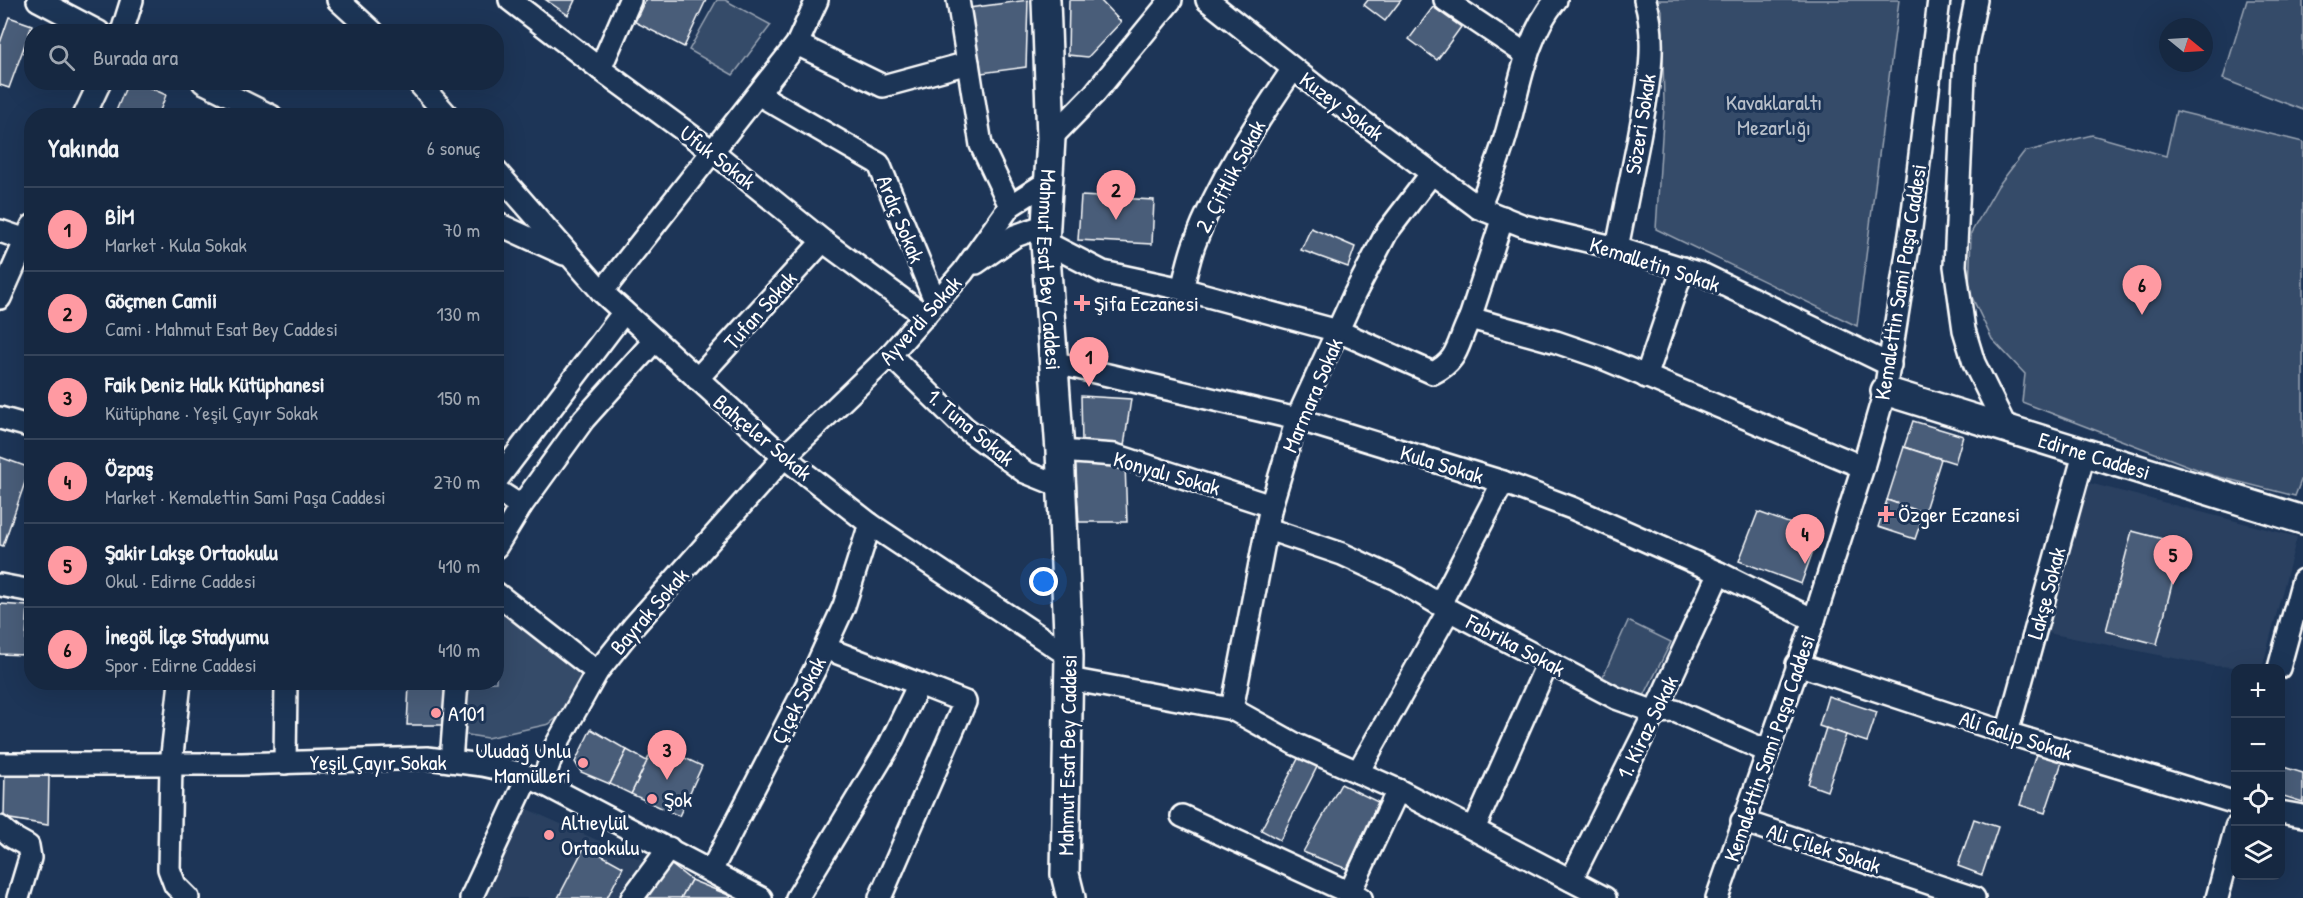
<!DOCTYPE html>
<html lang="tr">
<meta charset="utf-8">
<style>
:root{--surface:#162841;--page:#23344c;--text:#f1f3f6;--muted:#9ea6b1;--line:#35445a;--accent:#ff9aa2}
body{margin:0;font-family:"Patrick Hand",sans-serif;background:var(--page);color:var(--text)}
.controls{position:absolute;right:18px;bottom:18px;display:grid;overflow:hidden;border-radius:12px;box-shadow:0 6px 24px #0002}
.controls button{width:54px;height:54px;display:grid;place-items:center;padding:0;border:0;border-bottom:2px solid var(--line);background:var(--surface);color:var(--text);font:30px sans-serif}
.compass{position:absolute;left:2159px;top:18px;width:54px;height:54px;border-radius:50%;background:var(--surface);box-shadow:0 6px 24px #0002;rotate:108deg}
.you{position:absolute;left:1044px;top:582px;width:21px;height:21px;margin:-15px;border:4px solid #fff;border-radius:50%;background:#1a73e8;box-shadow:0 0 0 9px #1a73e833}
.badge{display:grid;place-items:center;width:39px;height:39px;border-radius:50%;background:var(--accent);color:#111;font-size:20px;font-weight:700}
.pin{position:absolute;translate:-50% -50px;filter:drop-shadow(0 2px 3px #0008)}
.pin::after{content:'';position:absolute;top:32px;width:21px;height:18px;background:inherit;clip-path:polygon(0 0,100% 0,50% 100%)}
.list{margin:0;padding:0;list-style:none}
h2{display:flex;justify-content:space-between;align-items:center;height:78px;margin:0;padding:0 24px;font-size:26px}
h2 small{font-size:20px;font-weight:400;color:var(--muted)}
.list li{display:grid;grid-template-columns:39px 1fr auto;gap:18px;align-items:center;box-sizing:border-box;height:84px;padding:0 24px;border-top:2px solid var(--line)}
.list b{display:block;font-size:22px;white-space:nowrap}
.list p{margin:0;font-size:20px;white-space:nowrap;color:var(--muted)}
.list em{font-size:20px;font-style:normal;color:var(--muted)}
.icon{flex:none;width:33px;height:33px;fill:none;stroke:currentColor;stroke-width:2;stroke-linecap:round;stroke-linejoin:round}
.map{position:relative;flex:none;width:2303px;height:898px;overflow:hidden}
.search{position:absolute;background:var(--surface);box-shadow:0 6px 24px #0002;left:24px;top:24px;width:480px;height:66px;display:flex;align-items:center;gap:15px;box-sizing:border-box;padding:0 21px;border-radius:24px;color:var(--muted);font-size:22px}
.panel{position:absolute;background:var(--surface);box-shadow:0 6px 24px #0002;left:24px;top:108px;width:480px;height:582px;border-radius:24px}
.map>svg:first-child{display:block}
</style>
<div class="map">
<svg width="2303" height="898" viewBox="0 0 2303 898">
<rect width="100%" height="100%" fill="#1d3557"/>
<filter id="ink" filterUnits="userSpaceOnUse"><feTurbulence type="fractalNoise" baseFrequency=".0167" numOctaves="2"/><feDisplacementMap in="SourceGraphic" scale="12" xChannelSelector="R" yChannelSelector="G"/><feConvolveMatrix kernelMatrix="1 2 1 2 8 2 1 2 1" color-interpolation-filters="sRGB"/></filter>
<g filter="url(#ink)">
<!-- built -->
<g fill="#2a4161">
<path d="M2089,483L2297,537L2262,668L2214,666L2048,633Z"/>
<path d="M527,809L642,860L639,875L621,898H484Z"/>
</g>
<!-- green -->
<g fill="#364b69" stroke="#9aa5b4" stroke-width="1.5">
<path d="M717,0H725L771,25L733,75L689,50Z"/>
<path d="M1653,0H1899L1857,326L1656,229L1664,106L1662,10Z"/>
<path d="M2247,0H2303V110L2223,79Z"/>
<path d="M2176,111L2303,142V475L2295,496L2212,475L2022,402L2025,374L1992,339L1969,291L1971,233L1998,186L2024,152L2092,135L2166,156Z"/>
<path d="M496,606H499L581,675V685L569,708L549,724L487,738L462,734L466,683L496,682Z"/>
<path d="M1628,621L1671,642L1642,700L1600,683Z"/>
</g>
<!-- building -->
<g fill="#4a5d79" stroke="#fff" stroke-width="1.5">
<path d="M546,0H575L568,15Z"/>
<path d="M645,0H706L684,47L635,22Z"/>
<path d="M1028,0L1026,67L974,74L969,8Z"/>
<path d="M1069,0H1100L1121,22L1088,57L1068,55Z"/>
<path d="M1368,0H1401L1385,21L1364,5Z"/>
<path d="M1433,7L1461,27L1437,60L1409,39Z"/>
<path d="M9,17L32,25L9,88L0,85V43Z"/>
<path d="M128,82H137L166,95L158,116H114Z"/>
<path d="M1081,196L1154,200L1152,244L1078,240Z"/>
<path d="M1311,228L1355,247L1348,267L1301,250Z"/>
<path d="M1081,396L1131,399L1124,446L1082,443Z"/>
<path d="M1913,421L1963,436L1955,463L1904,447Z"/>
<path d="M1904,447L1941,459L1924,513L1887,500Z"/>
<path d="M0,457L30,468L3,546L0,545Z"/>
<path d="M1075,462L1125,463L1127,522H1079Z"/>
<path d="M1887,500L1924,513L1915,539L1878,527Z"/>
<path d="M1758,512L1819,534L1801,584L1739,561Z"/>
<path d="M2132,531L2182,544L2157,644L2106,631Z"/>
<path d="M0,604L28,606L25,655L0,654Z"/>
<path d="M419,682H448L445,725H407L409,685L420,684Z"/>
<path d="M1828,696L1877,712L1867,742L1819,726Z"/>
<path d="M1826,728L1846,735L1827,791L1808,784Z"/>
<path d="M591,729L627,750L610,784L581,772L575,762Z"/>
<path d="M655,744L702,766L679,816L631,794Z"/>
<path d="M627,750L647,761L631,794L610,784Z"/>
<path d="M2037,751L2063,759L2045,813L2020,805Z"/>
<path d="M1299,757L1317,767L1280,840L1261,830Z"/>
<path d="M2280,766L2303,773V802L2280,795Z"/>
<path d="M5,772L49,775L48,825L4,818Z"/>
<path d="M1341,784L1378,802L1347,869L1303,852Z"/>
<path d="M1974,819L1998,827L1982,875L1958,866Z"/>
<path d="M585,846L623,867L607,898H558Z"/>
<path d="M669,863L691,880L681,898H644Z"/>
<path d="M691,880L731,896L730,898H681Z"/>
</g>
<g fill="none" stroke-linecap="round" stroke-linejoin="round">
<defs>
<g id="minor">
<path d="M38,0L99,32"/>
<path d="M338,0L373,32"/>
<path d="M510,0L600,69L712,151L823,241L925,316"/>
<path d="M958,0L981,145L1010,206"/>
<path d="M1207,0L1324,93L1479,208L1524,226L1617,248L1704,275L1890,365"/>
<path d="M1445,0L1527,55"/>
<path d="M1976,0L1965,55L1955,266L1964,330L1974,363L2007,430"/>
<path d="M122,32L132,0"/>
<path d="M797,44L883,86L968,63"/>
<path d="M600,69L630,0"/>
<path d="M203,82L271,116"/>
<path d="M418,82L448,116"/>
<path d="M758,94L879,164L936,303"/>
<path d="M84,116L100,82"/>
<path d="M1051,138L1094,94L1171,0"/>
<path d="M496,171L602,292L784,457L870,524L1069,656"/>
<path d="M1479,208C1488,185 1498,162 1505,138C1519,92 1524,38 1556,0"/>
<path d="M496,223L564,254"/>
<path d="M0,231L32,242"/>
<path d="M1045,242L1103,272L1182,289L1338,331L1433,373C1460,360 1457,342 1470,318L1556,342L1600,357L1863,467"/>
<path d="M1617,248C1624,213 1631,178 1638,143C1646,97 1659,45 1645,0"/>
<path d="M976,263L1015,236L1046,225"/>
<path d="M1182,289C1186,274 1189,259 1194,245C1218,181 1255,125 1293,69"/>
<path d="M602,292L797,44L817,0"/>
<path d="M0,298L32,226"/>
<path d="M1470,318L1503,217"/>
<path d="M890,355L965,428L1025,472L1060,486"/>
<path d="M1052,362L1297,419L1503,482L1572,508L1719,573L1814,620"/>
<path d="M1646,377L1683,268"/>
<path d="M697,379L823,241"/>
<path d="M0,418L32,427"/>
<path d="M1060,451L1115,455L1271,506"/>
<path d="M496,481L624,312"/>
<path d="M496,490L521,506"/>
<path d="M1268,529L1342,554L1396,579L1449,610L1616,698L1655,712L1675,711L1767,751"/>
<path d="M496,547L521,506L584,419L655,340"/>
<path d="M0,585L32,591"/>
<path d="M496,593L597,672"/>
<path d="M1440,604L1503,482"/>
<path d="M1797,664L2007,733L2236,803"/>
<path d="M2279,668L2303,580"/>
<path d="M1069,679L1232,709L1295,744L1398,790L1605,898"/>
<path d="M180,682L171,764L169,869L175,885L188,898"/>
<path d="M1232,709L1271,506L1297,419L1354,295L1387,232L1432,173"/>
<path d="M2007,733L2084,454"/>
<path d="M451,761L457,682"/>
<path d="M285,763L286,682"/>
<path d="M0,764H242L427,758L482,765L519,773L542,783L761,898"/>
<path d="M1358,772L1449,610"/>
<path d="M542,783L555,747L597,672L633,627L784,457L890,355L963,272L1010,206L1049,181"/>
<path d="M2280,812L2303,816"/>
<path d="M1182,816L1361,898"/>
<path d="M1742,821L1974,898"/>
<path d="M0,827L12,837L28,846L30,858L18,898"/>
<path d="M1474,829L1548,662"/>
<path d="M711,871L815,669L844,606L870,524"/>
<path d="M1571,880L1655,712L1719,573"/>
<path d="M1350,892L1398,790"/>
<path d="M471,898L527,778"/>
<path d="M632,898L669,848"/>
<path d="M797,898L889,746L919,684L825,648"/>
<path d="M880,898L965,702L919,684"/>
<path d="M1717,898L1814,620L1863,467L1885,391L1911,228L1939,0"/>
<path d="M2217,898L2236,827"/>
</g>
<g id="tertiary">
<path id="s1" d="M1046,0L1051,138L1045,242L1060,451L1069,656L1065,874L1071,898"/>
<path id="s2" d="M1885,391L2303,520"/>
</g>
</defs>
<!-- minor casing -->
<use href="#minor" stroke="#fff" stroke-width="26"/>
<!-- tertiary casing -->
<use href="#tertiary" stroke="#fff" stroke-width="32"/>
<!-- minor -->
<use href="#minor" stroke="#1d3557" stroke-width="21"/>
<!-- tertiary -->
<use href="#tertiary" stroke="#1d3557" stroke-width="27"/>
</g>
</g>
<!-- markers -->
<g fill="#ff9aa2" stroke="#1d3557" stroke-width="2">
<path d="M1079 294h6v6h6v6h-6v6h-6v-6h-6v-6h6z"/>
<path d="M1883 505h6v6h6v6h-6v6h-6v-6h-6v-6h6z"/>
<circle cx="436" cy="713" r="6"/>
<circle cx="583" cy="763" r="6"/>
<circle cx="652" cy="799" r="6"/>
<circle cx="549" cy="835" r="6"/>
</g>
<g text-anchor="middle" dominant-baseline="central" stroke-width="6" stroke-linejoin="round" paint-order="stroke">
<!-- park labels -->
<g font-size="22" fill="#b9c0ca" stroke="#1d3557">
<text x="1774" y="102">Kavaklaraltı<tspan x="1774" dy="25">Mezarlığı</tspan></text>
</g>
<!-- street labels -->
<g font-size="22" fill="#fff" stroke="#1d3557">
<text transform="translate(1342 106) rotate(37)">Kuzey Sokak</text>
<text transform="translate(1640 124) rotate(-81)">Sözeri Sokak</text>
<text transform="translate(718 157) rotate(38)">Ufuk Sokak</text>
<text transform="translate(1230 176) rotate(-62)">2. Çiftlik Sokak</text>
<text transform="translate(901 219) rotate(68)">Ardıç Sokak</text>
<text transform="translate(1655 264) rotate(18)">Kemalletin Sokak</text>
<text stroke="none"><textPath href="#s1" startOffset="270">Mahmut Esat Bey Caddesi</textPath></text>
<text transform="translate(1900 282) rotate(-81)">Kemalettin Sami Paşa Caddesi</text>
<text transform="translate(760 310) rotate(-48)">Tufan Sokak</text>
<text transform="translate(920 320) rotate(-48)">Ayverdi Sokak</text>
<text transform="translate(1312 395) rotate(-67)">Marmara Sokak</text>
<text transform="translate(971 427) rotate(40)">1. Tuna Sokak</text>
<text transform="translate(763 437) rotate(40)">Bahçeler Sokak</text>
<text stroke="none"><textPath href="#s2" startOffset="219">Edirne Caddesi</textPath></text>
<text transform="translate(1442 464) rotate(17)">Kula Sokak</text>
<text transform="translate(1167 473) rotate(16)">Konyalı Sokak</text>
<text transform="translate(2046 593) rotate(-75)">Lakşe Sokak</text>
<text transform="translate(649 611) rotate(-49)">Bayrak Sokak</text>
<text transform="translate(1516 645) rotate(28)">Fabrika Sokak</text>
<text transform="translate(798 700) rotate(-63)">Çiçek Sokak</text>
<text transform="translate(1647 727) rotate(-64)">1. Kiraz Sokak</text>
<text transform="translate(2016 735) rotate(18)">Ali Galip Sokak</text>
<text transform="translate(1769 748) rotate(-71)">Kemalettin Sami Paşa Caddesi</text>
<text transform="translate(1067 755) rotate(-89)">Mahmut Esat Bey Caddesi</text>
<text x="378" y="762">Yeşil Çayır Sokak</text>
<text transform="translate(1824 848) rotate(18)">Ali Çilek Sokak</text>
</g>
<!-- poi labels -->
<g font-size="22" fill="#fff" stroke="#1d3557" text-anchor="start">
<text x="1094" y="303">Şifa Eczanesi</text>
<text x="1898" y="514">Özger Eczanesi</text>
<text x="448" y="713">A101</text>
<text x="571" y="750" text-anchor="end">Uludağ Unlu<tspan x="571" dy="25">Mamülleri</tspan></text>
<text x="664" y="799">Şok</text>
<text x="561" y="822">Altıeylül<tspan x="561" dy="25">Ortaokulu</tspan></text>
</g>
</g>
</svg>
<div class="controls">
<button>+</button>
<button>−</button>
<button><svg class="icon" aria-label="locate" viewBox="0 0 24 24"><circle cx="12" cy="12" r="6"/><path d="M12 2v4M12 18v4M2 12h4M18 12h4"/></svg></button>
<button><svg class="icon" aria-label="layers" viewBox="0 0 24 24"><path d="M12 4l9 5-9 5-9-5zM3 14l9 5 9-5"/></svg></button>
</div>
<svg class="compass" viewBox="-18 -18 36 36"><path d="M0-13l5 13h-10z" fill="#e53935"/><path d="M0 13l5-13h-10z" fill="#9ea6b1"/></svg>
<div class="you"></div>
<div class="pin badge" style="left:1089px;top:387px">1</div>
<div class="pin badge" style="left:1116px;top:220px">2</div>
<div class="pin badge" style="left:667px;top:780px">3</div>
<div class="pin badge" style="left:1805px;top:564px">4</div>
<div class="pin badge" style="left:2173px;top:585px">5</div>
<div class="pin badge" style="left:2142px;top:315px">6</div>
<div class="search"><svg class="icon" aria-label="search" viewBox="0 0 24 24"><circle cx="10" cy="10" r="6"/><path d="M15 15l6 6"/></svg>Burada ara</div>
<section class="panel">
<h2>Yakında<small>6 sonuç</small></h2>
<ul class="list">
<li><span class="badge">1</span><div><b>BİM</b><p>Market · Kula Sokak</p></div><em>70 m</em></li>
<li><span class="badge">2</span><div><b>Göçmen Camii</b><p>Cami · Mahmut Esat Bey Caddesi</p></div><em>130 m</em></li>
<li><span class="badge">3</span><div><b>Faik Deniz Halk Kütüphanesi</b><p>Kütüphane · Yeşil Çayır Sokak</p></div><em>150 m</em></li>
<li><span class="badge">4</span><div><b>Özpaş</b><p>Market · Kemalettin Sami Paşa Caddesi</p></div><em>270 m</em></li>
<li><span class="badge">5</span><div><b>Şakir Lakşe Ortaokulu</b><p>Okul · Edirne Caddesi</p></div><em>410 m</em></li>
<li><span class="badge">6</span><div><b>İnegöl İlçe Stadyumu</b><p>Spor · Edirne Caddesi</p></div><em>410 m</em></li>
</ul>
</section>
</div>
